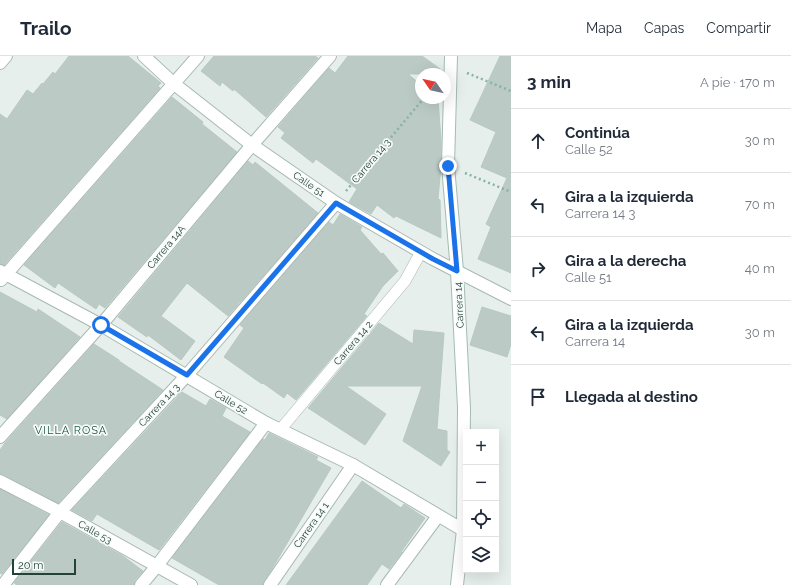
<!DOCTYPE html>
<html lang="es">
<meta charset="utf-8">
<style>
:root{--surface:#fff;--page:#f6f6f7;--text:#1f2937;--muted:#747a83;--line:#e0e1e3}
body{margin:0;font-family:Raleway,sans-serif;background:var(--page);color:var(--text)}
.controls{position:absolute;right:12px;bottom:12px;display:grid;overflow:hidden;border-radius:0px;box-shadow:0 4px 16px #0002}
.controls button{width:36px;height:36px;display:grid;place-items:center;padding:0;border:0;border-bottom:1px solid var(--line);background:var(--surface);color:var(--text);font:20px sans-serif}
.compass{position:absolute;left:415px;top:12px;width:36px;height:36px;border-radius:50%;background:var(--surface);box-shadow:0 4px 16px #0002;rotate:304deg}
.scale{position:absolute;left:12px;bottom:10px;width:64px;box-sizing:border-box;padding-left:4px;border:2px solid #24423a;border-top:0;font-size:11px;line-height:14px;white-space:nowrap;color:#24423a;-webkit-text-stroke:3px #f7fbf9;paint-order:stroke}
.stop{position:absolute;width:12px;height:12px;margin:-9px;border:3px solid #1a73e8;border-radius:50%;background:#fff}
.stop.end{background:#1a73e8;border-color:#fff;box-shadow:0 1px 4px #0008}
.list{margin:0;padding:0;list-style:none}
h2{display:flex;justify-content:space-between;align-items:center;height:52px;margin:0;padding:0 16px;font-size:17px}
h2 small{font-size:13px;font-weight:400;color:var(--muted)}
.list li{display:grid;grid-template-columns:26px 1fr auto;gap:12px;align-items:center;box-sizing:border-box;height:64px;padding:0 16px;border-top:1px solid var(--line)}
.list b{display:block;font-size:15px;white-space:nowrap}
.list p{margin:0;font-size:13px;white-space:nowrap;color:var(--muted)}
.list em{font-size:13px;font-style:normal;color:var(--muted)}
.icon{flex:none;width:22px;height:22px;fill:none;stroke:currentColor;stroke-width:2;stroke-linecap:round;stroke-linejoin:round}
.map{position:relative;flex:none;width:511px;height:529px;overflow:hidden}
header{display:flex;align-items:center;gap:24px;box-sizing:border-box;height:56px;padding:0 20px;background:var(--surface);border-bottom:1px solid var(--line)}
header strong{font-size:19px}
nav{display:flex;gap:22px;margin-inline-start:auto;font-size:14px}
main{display:flex}
aside{flex:1;background:var(--surface)}
.map>svg:first-child{display:block}
</style>
<header>
<strong>Trailo</strong>
<nav><a>Mapa</a><a>Capas</a><a>Compartir</a></nav>
</header>
<main>
<div class="map">
<svg width="511" height="529" viewBox="0 0 511 529">
<rect width="100%" height="100%" fill="#e6efeb"/>
<!-- building -->
<g fill="#bbcac4" stroke="#b8c9c2">
<path d="M69,0H128L161,27L158,30L160,32L4,209L0,208V58L7,63L27,34L33,38L42,27L43,28L53,16L55,18Z"/>
<path d="M214,0H315L318,2L266,61L234,33L233,35L222,26L220,30L201,15Z"/>
<path d="M348,0H422L443,15V18H408L421,29V42H436L438,43L441,84V110L438,143L440,144L441,182L396,160L394,162L377,149L371,158L349,146L357,133L316,103L313,107L281,82L285,77L278,71L329,12L335,17Z"/>
<path d="M500,0H511V217L478,203L491,171L486,168L507,122L481,111L496,76L470,64Z"/>
<path d="M172,41L203,66L202,68L237,96L105,252L99,248L96,253L58,227L55,232L24,209Z"/>
<path d="M248,105L253,109L255,106L318,157L228,260L187,227L161,260L195,285L181,304L148,279L147,281L118,261Z"/>
<path d="M340,158L362,171L360,174L381,198L383,197L398,215L383,230L364,258L367,260L296,344L287,337L284,342L263,327L262,328L224,301L244,272L240,269L329,166L333,169Z"/>
<path d="M0,236L37,256L38,253L80,281L7,363L0,359Z"/>
<path d="M482,251L511,260V288L507,301L470,289Z"/>
<path d="M379,267L413,288L414,274L444,277L437,373L447,375V394L450,396L441,410L403,385L422,330H346L386,358L365,389L308,352Z"/>
<path d="M94,288L119,304V305L163,334L58,447L3,418H0V394L5,387Z"/>
<path d="M182,336L206,350L210,343L226,352L222,360L250,376L159,494L97,458L92,465L72,454Z"/>
<path d="M269,377L318,401L316,404L331,412L272,513L264,525L263,529H219L172,502L263,383L265,384Z"/>
<path d="M362,425L401,452L404,448L425,462L401,496H402L389,513L382,508L367,529H286Z"/>
<path d="M0,433L49,459L2,518L0,517Z"/>
<path d="M62,466L123,500L143,515L135,524L134,529H17L14,527Z"/>
</g>
<g fill="none" stroke-linecap="round" stroke-linejoin="round">
<defs>
<path id="lane" d="M280,374L405,225L421,196"/>
<g id="street">
<path d="M144,0L173,27L252,89L336,147L433,203L511,243"/>
<path d="M0,7L6,0"/>
<path d="M0,215L101,269L266,367L353,409L463,474"/>
<path d="M1,224L198,0"/>
<path d="M0,381L101,269L252,89L330,0"/>
<path d="M0,425L60,456L191,529"/>
<path d="M3,529L60,456L187,319L336,147"/>
<path d="M141,529L156,511L266,367"/>
<path d="M270,529L353,409"/>
<path d="M387,529L438,460"/>
</g>
<path id="secondary" d="M451,0L448,110L457,215L464,352L463,474L457,529"/>
</defs>
<!-- lane casing -->
<use href="#lane" stroke="#a8b8b2" stroke-width="12"/>
<!-- street casing -->
<use href="#street" stroke="#a8b8b2" stroke-width="14"/>
<!-- secondary casing -->
<use href="#secondary" stroke="#a4bbb3" stroke-width="14"/>
<!-- path -->
<g stroke="#86b3a5" stroke-width="2.5" stroke-dasharray="2 3" stroke-linecap="butt">
<path d="M467,17L511,35"/>
<path d="M465,117L511,136"/>
<path d="M346,135L424,42"/>
</g>
<!-- lane -->
<use href="#lane" stroke="#fff" stroke-width="11"/>
<!-- street -->
<use href="#street" stroke="#fff" stroke-width="12"/>
<!-- secondary -->
<use href="#secondary" stroke="#fff" stroke-width="12"/>
</g>
<g fill="none" stroke-linecap="round" stroke-linejoin="round">
<!-- route -->
<path stroke="#1a73e8" stroke-width="5" d="M101,269L187,319L336,147L433,203L457,215L448,110"/>
</g>
<g text-anchor="middle" dominant-baseline="central" stroke-width="3.5" stroke-linejoin="round" paint-order="stroke">
<!-- street labels -->
<g font-size="10" fill="#24423a" stroke="#f7fbf9">
<text transform="translate(371 105) rotate(-50)">Carrera 14 3</text>
<text transform="translate(309 128) rotate(34)">Calle 51</text>
<text transform="translate(166 191) rotate(-50)">Carrera 14A</text>
<text transform="translate(459 249) rotate(-93)">Carrera 14</text>
<text transform="translate(353 287) rotate(-50)">Carrera 14 2</text>
<text transform="translate(231 346) rotate(31)">Calle 52</text>
<text transform="translate(159 349) rotate(-47)">Carrera 14 3</text>
<text transform="translate(311 469) rotate(-55)">Carrera 14 1</text>
<text transform="translate(95 476) rotate(29)">Calle 53</text>
</g>
<!-- neighbourhood labels -->
<g font-size="11" letter-spacing="1" fill="#1f5548" stroke="#f7fbf9">
<text x="71" y="374">VILLA ROSA</text>
</g>
</g>
</svg>
<div class="controls">
<button>+</button>
<button>−</button>
<button><svg class="icon" aria-label="locate" viewBox="0 0 24 24"><circle cx="12" cy="12" r="6"/><path d="M12 2v4M12 18v4M2 12h4M18 12h4"/></svg></button>
<button><svg class="icon" aria-label="layers" viewBox="0 0 24 24"><path d="M12 4l9 5-9 5-9-5zM3 14l9 5 9-5"/></svg></button>
</div>
<svg class="compass" viewBox="-18 -18 36 36"><path d="M0-13l5 13h-10z" fill="#e53935"/><path d="M0 13l5-13h-10z" fill="#747a83"/></svg>
<div class="scale">20 m</div>
<div class="stop" style="left:101px;top:269px"></div>
<div class="stop end" style="left:448px;top:110px"></div>
</div>
<aside>
<h2>3 min<small>A pie · 170 m</small></h2>
<ul class="list">
<li><svg class="icon" aria-label="ahead" viewBox="0 0 24 24"><path d="M12 20V5M6 11l6-6 6 6"/></svg><div><b>Continúa</b><p>Calle 52</p></div><em>30 m</em></li>
<li><svg class="icon" aria-label="left" viewBox="0 0 24 24"><path d="M17 20v-9H6M10 6l-5 5 5 5"/></svg><div><b>Gira a la izquierda</b><p>Carrera 14 3</p></div><em>70 m</em></li>
<li><svg class="icon" aria-label="right" viewBox="0 0 24 24"><path d="M7 20v-9h11M14 6l5 5-5 5"/></svg><div><b>Gira a la derecha</b><p>Calle 51</p></div><em>40 m</em></li>
<li><svg class="icon" aria-label="left" viewBox="0 0 24 24"><path d="M17 20v-9H6M10 6l-5 5 5 5"/></svg><div><b>Gira a la izquierda</b><p>Carrera 14</p></div><em>30 m</em></li>
<li><svg class="icon" aria-label="arrive" viewBox="0 0 24 24"><path d="M6 21V4h12l-3 4 3 4H6"/></svg><div><b>Llegada al destino</b></div></li>
</ul>
</aside>
</main>
